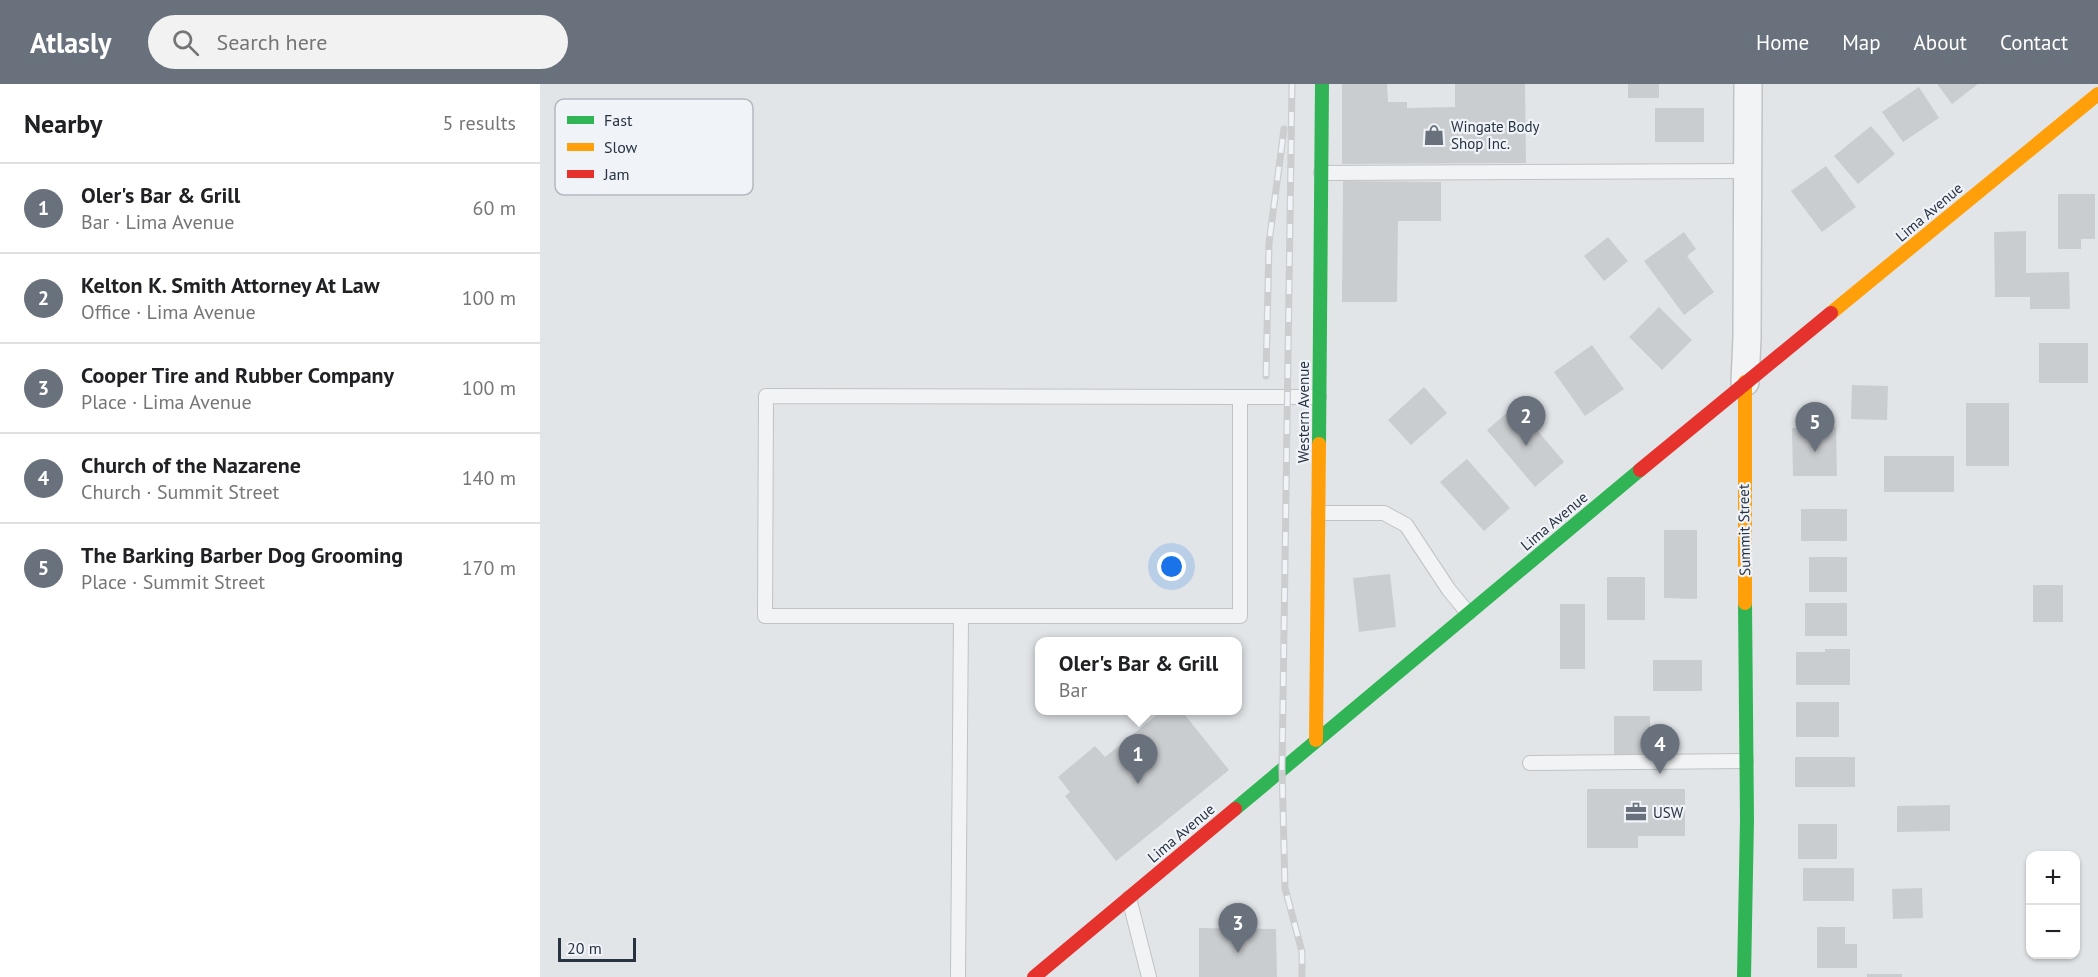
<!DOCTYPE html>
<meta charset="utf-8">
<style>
:root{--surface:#fff;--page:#f2f2f2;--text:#202124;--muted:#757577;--line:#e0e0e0;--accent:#69717c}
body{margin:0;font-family:"PT Sans",sans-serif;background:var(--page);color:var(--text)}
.controls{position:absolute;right:18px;bottom:18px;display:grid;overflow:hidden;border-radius:12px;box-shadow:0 2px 4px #0004}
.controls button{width:54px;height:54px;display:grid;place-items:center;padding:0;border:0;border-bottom:2px solid var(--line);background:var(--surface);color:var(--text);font:30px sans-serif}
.scale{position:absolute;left:18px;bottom:15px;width:78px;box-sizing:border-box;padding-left:6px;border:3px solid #283342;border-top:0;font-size:16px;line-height:21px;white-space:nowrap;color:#283342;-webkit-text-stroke:4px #f0f3f7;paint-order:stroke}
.you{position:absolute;left:632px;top:483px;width:21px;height:21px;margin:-15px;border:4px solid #fff;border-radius:50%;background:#1a73e8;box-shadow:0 0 0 9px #1a73e833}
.badge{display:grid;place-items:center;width:39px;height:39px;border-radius:50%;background:var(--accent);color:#fff;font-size:20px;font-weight:700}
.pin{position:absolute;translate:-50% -50px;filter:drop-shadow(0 2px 3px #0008)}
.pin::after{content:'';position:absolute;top:32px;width:21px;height:18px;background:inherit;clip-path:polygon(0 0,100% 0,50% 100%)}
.popup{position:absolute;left:495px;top:553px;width:207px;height:78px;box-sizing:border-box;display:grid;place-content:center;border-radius:12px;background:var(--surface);filter:drop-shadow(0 2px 4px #0005);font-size:20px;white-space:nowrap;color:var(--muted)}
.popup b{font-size:22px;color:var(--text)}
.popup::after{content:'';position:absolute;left:50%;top:100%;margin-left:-12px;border:12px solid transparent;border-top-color:var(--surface)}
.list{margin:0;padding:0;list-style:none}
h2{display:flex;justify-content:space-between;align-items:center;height:78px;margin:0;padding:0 24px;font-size:26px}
h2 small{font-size:20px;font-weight:400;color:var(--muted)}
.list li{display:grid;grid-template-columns:39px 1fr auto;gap:18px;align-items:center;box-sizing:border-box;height:90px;padding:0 24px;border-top:2px solid var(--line)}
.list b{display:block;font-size:22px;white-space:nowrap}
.list p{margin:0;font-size:20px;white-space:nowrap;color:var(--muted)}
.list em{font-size:20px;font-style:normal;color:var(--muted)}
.icon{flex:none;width:33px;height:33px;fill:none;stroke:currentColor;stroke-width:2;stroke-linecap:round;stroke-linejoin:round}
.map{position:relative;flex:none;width:1558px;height:893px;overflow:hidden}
header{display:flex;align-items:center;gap:36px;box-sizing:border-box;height:84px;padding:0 30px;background:var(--accent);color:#fff}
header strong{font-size:28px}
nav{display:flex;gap:33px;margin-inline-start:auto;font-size:21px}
.search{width:420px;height:54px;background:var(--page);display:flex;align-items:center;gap:15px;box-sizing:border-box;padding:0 21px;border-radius:33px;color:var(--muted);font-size:22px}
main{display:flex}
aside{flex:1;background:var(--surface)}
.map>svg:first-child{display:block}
</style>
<header>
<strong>Atlasly</strong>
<div class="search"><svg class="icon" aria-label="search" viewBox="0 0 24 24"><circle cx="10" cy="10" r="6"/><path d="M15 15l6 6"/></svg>Search here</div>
<nav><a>Home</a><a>Map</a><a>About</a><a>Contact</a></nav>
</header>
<main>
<aside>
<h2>Nearby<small>5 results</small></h2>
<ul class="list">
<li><span class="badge">1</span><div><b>Oler's Bar &amp; Grill</b><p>Bar · Lima Avenue</p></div><em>60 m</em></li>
<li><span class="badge">2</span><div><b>Kelton K. Smith Attorney At Law</b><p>Office · Lima Avenue</p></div><em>100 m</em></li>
<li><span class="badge">3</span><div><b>Cooper Tire and Rubber Company</b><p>Place · Lima Avenue</p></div><em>100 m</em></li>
<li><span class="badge">4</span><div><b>Church of the Nazarene</b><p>Church · Summit Street</p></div><em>140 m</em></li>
<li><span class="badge">5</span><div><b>The Barking Barber Dog Grooming</b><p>Place · Summit Street</p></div><em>170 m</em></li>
</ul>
</aside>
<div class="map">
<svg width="1558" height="893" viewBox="0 0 1558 893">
<rect width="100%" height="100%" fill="#e2e5e8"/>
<!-- building -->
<g fill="#cacdd0">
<path d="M802,0H847L848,18H867V24L915,23V0H985L986,79L802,80Z"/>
<rect x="1088" y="0" width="31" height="14"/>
<path d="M1397,0H1438L1412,20Z"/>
<path d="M1379,3L1399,34L1363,58L1342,28Z"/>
<rect x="1115" y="24" width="49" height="34"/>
<path d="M1331,42L1355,70L1318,100L1294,72Z"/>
<path d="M1286,82L1316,123L1282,148L1251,107Z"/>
<path d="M803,97L901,98V137H858L857,218H802Z"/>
<path d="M1518,110H1555V155H1541V165H1518Z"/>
<path d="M1486,147V189L1529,188L1530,225H1490V213H1455L1454,148Z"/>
<path d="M1144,148L1156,165L1147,172L1174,208L1144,231L1104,177Z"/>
<path d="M1068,153L1088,177L1064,197L1044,172Z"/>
<path d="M1119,223L1152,256L1122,286L1089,253Z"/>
<rect x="1499" y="259" width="49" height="40"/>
<path d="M1052,261L1084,305L1045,332L1014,288Z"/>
<path d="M1312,301L1348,302L1347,336L1311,335Z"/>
<path d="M884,303L907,329L871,361L848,336Z"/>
<rect x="1426" y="319" width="43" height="63"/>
<path d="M976,321L1024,378L995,403L947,346Z"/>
<path d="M1296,343L1297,392H1253L1252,344Z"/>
<rect x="1344" y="372" width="70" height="36"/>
<path d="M927,375L970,424L944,447L900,398Z"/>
<rect x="1261" y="425" width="46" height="32"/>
<path d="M1124,446H1157V515L1124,514Z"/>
<rect x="1269" y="473" width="38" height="35"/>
<path d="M850,490L856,543L819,548L813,494Z"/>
<rect x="1067" y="493" width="38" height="43"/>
<rect x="1493" y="501" width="30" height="37"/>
<rect x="1265" y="519" width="42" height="33"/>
<rect x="1020" y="520" width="25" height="65"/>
<path d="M1285,565H1310V601H1256V568H1285Z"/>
<rect x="1113" y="576" width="49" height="31"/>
<rect x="1256" y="618" width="43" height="35"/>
<path d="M623,626H641L689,686L576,777L525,712L530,708L518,693L555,662L565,673Z"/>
<rect x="1074" y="632" width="36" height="39"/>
<rect x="1255" y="673" width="60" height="30"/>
<path d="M1047,705H1145V752H1098V764H1047Z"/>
<path d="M1410,721V747L1357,748V722Z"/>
<rect x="1258" y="740" width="39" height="35"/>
<rect x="1263" y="784" width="51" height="33"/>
<path d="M1382,804L1383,834L1353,835L1352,805Z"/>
<path d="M1277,843H1305V860H1317V884H1277Z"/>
<path d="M659,844L736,845L737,893H659Z"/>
<rect x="1327" y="890" width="35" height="3"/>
</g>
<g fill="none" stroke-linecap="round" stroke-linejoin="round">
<defs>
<g id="lane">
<path d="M781,89L1207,87"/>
<path d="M226,312L700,313V532H225Z"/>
<path d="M700,313H779"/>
<path d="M779,429H844L866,441L909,506L928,529"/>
<path d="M990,679L1206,677"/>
<path d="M589,814L609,893"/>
<path d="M418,893L421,532"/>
</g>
<path id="street" d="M1205,298L1207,254L1208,0"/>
</defs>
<!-- lane casing -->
<use href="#lane" stroke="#c0c3c6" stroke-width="16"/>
<!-- street casing -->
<use href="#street" stroke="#c0c3c6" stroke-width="30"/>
<!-- lane -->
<use href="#lane" stroke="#f2f3f4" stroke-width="14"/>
<!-- street -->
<use href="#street" stroke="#f2f3f4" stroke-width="27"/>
<!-- fast -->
<g stroke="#30b455" stroke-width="14">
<path d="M779,360L782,0"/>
<path d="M695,725L1100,386"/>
<path d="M1204,893L1207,735L1205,519"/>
</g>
<!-- slow -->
<g stroke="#ff9f0a" stroke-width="14">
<path d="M1291,229L1558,10"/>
<path d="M1205,298V519"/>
<path d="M776,656L779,360"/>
</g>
<!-- jam -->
<g stroke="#e5322d" stroke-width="14">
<path d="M1100,386L1291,229"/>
<path d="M494,893L695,725"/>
</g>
<defs>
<g id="rail">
<path d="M752,0L742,684L745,804L762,868V893"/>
<path d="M726,292L729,159L744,45"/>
</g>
</defs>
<!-- rail casing -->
<use href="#rail" stroke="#cbcdcf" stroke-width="7"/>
<!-- rail -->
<use href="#rail" stroke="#f0f3f7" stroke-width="4.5" stroke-dasharray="14" stroke-linecap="butt"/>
</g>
<!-- icons -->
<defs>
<symbol id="shop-bare" viewBox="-9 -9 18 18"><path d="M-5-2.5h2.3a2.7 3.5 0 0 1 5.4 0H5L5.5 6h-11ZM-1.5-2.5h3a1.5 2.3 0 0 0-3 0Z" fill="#69717c" stroke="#f0f3f7" stroke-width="2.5" paint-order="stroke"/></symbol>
<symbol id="office-bare" viewBox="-9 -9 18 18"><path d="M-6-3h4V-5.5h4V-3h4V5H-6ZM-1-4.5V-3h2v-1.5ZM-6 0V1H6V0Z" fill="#69717c" stroke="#f0f3f7" stroke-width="2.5" paint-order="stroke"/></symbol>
</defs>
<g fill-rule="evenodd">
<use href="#shop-bare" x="879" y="36" width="30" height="30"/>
<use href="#office-bare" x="1081" y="713" width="30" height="30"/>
</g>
<g text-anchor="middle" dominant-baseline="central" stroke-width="4.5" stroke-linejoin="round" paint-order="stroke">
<!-- poi labels -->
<g font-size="15" fill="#283342" stroke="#f0f3f7" text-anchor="start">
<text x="911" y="42">Wingate Body<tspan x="911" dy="17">Shop Inc.</tspan></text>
<text x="1113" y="728">USW</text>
</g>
<!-- street labels -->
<g font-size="15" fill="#283342" stroke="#f0f3f7">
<text transform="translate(1389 128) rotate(-40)">Lima Avenue</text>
<text transform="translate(763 328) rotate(-90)">Western Avenue</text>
<text transform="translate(1014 437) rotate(-40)">Lima Avenue</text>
<text transform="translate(1204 446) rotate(-91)">Summit Street</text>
<text transform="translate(641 749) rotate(-40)">Lima Avenue</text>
</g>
</g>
<!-- legend -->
<rect x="15" y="15" width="198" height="96" rx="9" fill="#f0f3f7" stroke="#b4b9c1" stroke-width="1.5"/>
<rect x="27" y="32" width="27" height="8" fill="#30b455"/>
<rect x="27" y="59" width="27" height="8" fill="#ff9f0a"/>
<rect x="27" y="86" width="27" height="8" fill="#e5322d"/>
<g font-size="16" fill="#283342">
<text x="64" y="42">Fast</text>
<text x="64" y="69">Slow</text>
<text x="64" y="96">Jam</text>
</g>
</svg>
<div class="controls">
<button>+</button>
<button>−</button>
</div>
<div class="scale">20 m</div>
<div class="you"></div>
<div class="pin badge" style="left:598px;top:700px">1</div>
<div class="popup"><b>Oler's Bar &amp; Grill</b>Bar</div>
<div class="pin badge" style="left:986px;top:362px">2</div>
<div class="pin badge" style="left:698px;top:869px">3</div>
<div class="pin badge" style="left:1120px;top:690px">4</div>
<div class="pin badge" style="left:1275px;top:368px">5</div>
</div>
</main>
